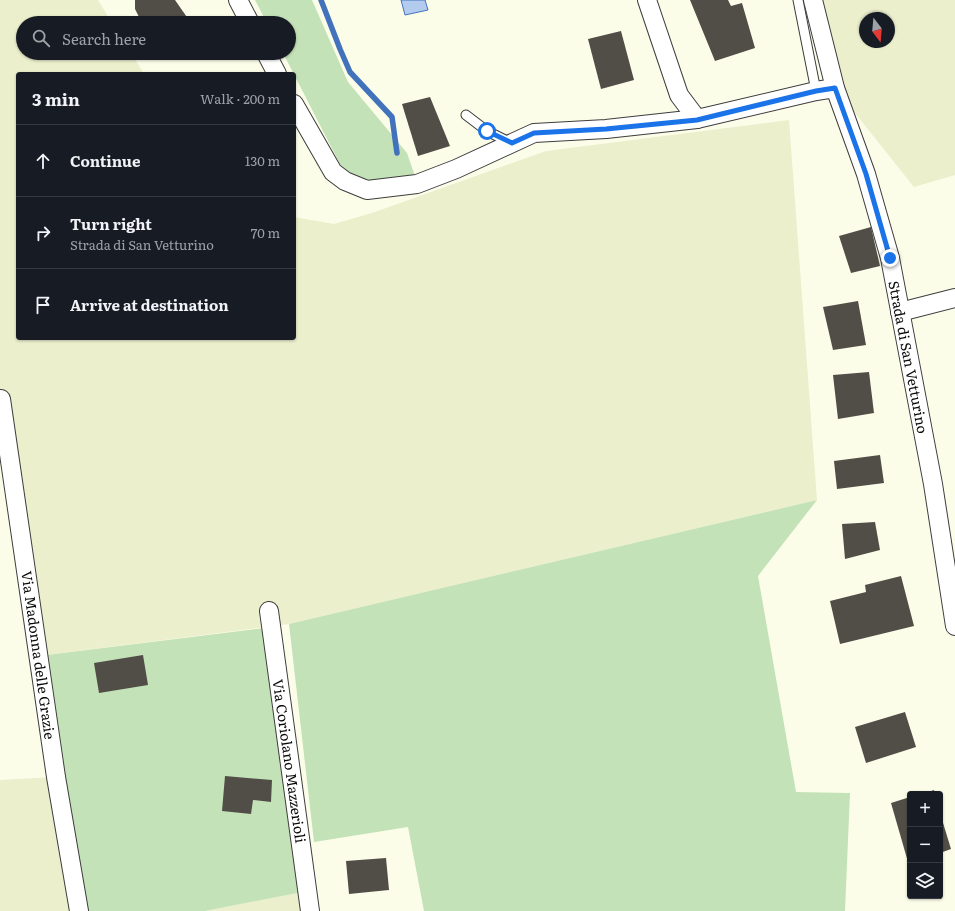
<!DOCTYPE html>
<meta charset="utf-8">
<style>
:root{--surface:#171b24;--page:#242831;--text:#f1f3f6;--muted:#9ea1a6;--line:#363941}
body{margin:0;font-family:Literata,serif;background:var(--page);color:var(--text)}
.controls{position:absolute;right:12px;bottom:12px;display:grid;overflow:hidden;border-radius:4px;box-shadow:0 1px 3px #0004}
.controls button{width:36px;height:36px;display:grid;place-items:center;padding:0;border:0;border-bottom:1px solid var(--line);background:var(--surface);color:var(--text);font:20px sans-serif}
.compass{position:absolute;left:859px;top:12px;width:36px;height:36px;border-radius:50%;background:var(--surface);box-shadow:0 1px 3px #0004;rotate:164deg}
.stop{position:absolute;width:12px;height:12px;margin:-9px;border:3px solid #1a73e8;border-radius:50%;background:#fff}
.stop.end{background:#1a73e8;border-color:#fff;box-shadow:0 1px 4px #0008}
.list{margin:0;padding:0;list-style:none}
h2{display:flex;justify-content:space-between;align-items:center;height:52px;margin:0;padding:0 16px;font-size:17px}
h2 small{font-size:13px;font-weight:400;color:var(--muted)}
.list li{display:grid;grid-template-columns:26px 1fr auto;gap:12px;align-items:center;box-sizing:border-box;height:72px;padding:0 16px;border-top:1px solid var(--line)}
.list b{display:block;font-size:15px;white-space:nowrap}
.list p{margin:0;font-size:13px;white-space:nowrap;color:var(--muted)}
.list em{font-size:13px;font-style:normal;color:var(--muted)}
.icon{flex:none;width:22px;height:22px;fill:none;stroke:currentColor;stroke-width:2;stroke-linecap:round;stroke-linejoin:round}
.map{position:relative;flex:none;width:955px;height:911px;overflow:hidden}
.search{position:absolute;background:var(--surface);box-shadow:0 1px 3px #0004;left:16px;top:16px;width:280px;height:44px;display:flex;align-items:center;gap:10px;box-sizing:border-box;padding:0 14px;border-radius:22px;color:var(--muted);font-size:15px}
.panel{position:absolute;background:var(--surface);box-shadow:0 1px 3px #0004;left:16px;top:72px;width:280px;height:268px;border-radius:4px}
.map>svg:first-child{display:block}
</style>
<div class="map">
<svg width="955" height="911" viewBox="0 0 955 911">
<rect width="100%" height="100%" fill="#fcfde9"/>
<!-- farmland -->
<g fill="#ebefcc" fill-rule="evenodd">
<path d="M0,0H98L112,23H23V53H131L144,74H18V338H294V217L334,224L375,212L546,151L789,120L817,500L289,624L39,656L0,388Z"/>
<path d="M813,0H955V175L914,187L835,88ZM865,18H889V42H865Z"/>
<path d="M56,777L79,911H0V780Z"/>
<path d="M308,891L310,911H205Z"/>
</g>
<!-- green -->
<g fill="#c4e2b7">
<path d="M255,0H312L348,82L407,153L415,176L361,181L344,172L283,53H289V23H267Z"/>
<path d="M817,500L758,576L796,792L850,793L845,911H424L408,827L314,842L289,624Z"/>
<path d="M272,627L308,891L205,911H79L39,656Z"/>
</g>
<!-- water -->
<path fill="#b3ccee" stroke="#4372bd" d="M401,0H425L428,10L405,15Z"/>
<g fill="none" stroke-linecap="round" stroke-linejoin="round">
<!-- stream -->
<path stroke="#4372bd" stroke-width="5.5" d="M321,0L340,49L350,72L392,117L397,153"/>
</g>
<!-- building -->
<g fill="#514d47">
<path d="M135,0H175L191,23H142L135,9Z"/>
<path d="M690,0H728L731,6L742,3L755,48L715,61Z"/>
<path d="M621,31L634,80L601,89L588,39Z"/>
<path d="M170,53H186L182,58Z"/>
<path d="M430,97L450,146L418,156L402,104Z"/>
<path d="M871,227L880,266L851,273L839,236Z"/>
<path d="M858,301L866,345L833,350L823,307Z"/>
<path d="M869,372L874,413L838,419L833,375Z"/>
<path d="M880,455L884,483L837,489L834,461Z"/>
<path d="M875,522L880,550L845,559L842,524Z"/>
<path d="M901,576L914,626L840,644L830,601L866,592L865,585Z"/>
<path d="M143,655L148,685L99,693L94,663Z"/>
<path d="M905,712L916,747L866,763L855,727Z"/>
<path d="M225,776L272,780L271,802L253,800L251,814L222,811Z"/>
<path d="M934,790L935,794H922Z"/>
<path d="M910,797V862H908L891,803Z"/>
<path d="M940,813L951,849L940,853Z"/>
<path d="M386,858L389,890L349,894L346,861Z"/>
</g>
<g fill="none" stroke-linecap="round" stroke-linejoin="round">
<defs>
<g id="service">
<path d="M798,0L816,91"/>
<path d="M466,115L487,131L511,143"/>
</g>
<g id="minor">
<path d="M238,0L250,23"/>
<path d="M647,0L679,95L697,119L816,91L835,88"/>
<path d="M813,0L835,88L866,174L890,258L933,484L955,626"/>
<path d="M266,53L277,74"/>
<path d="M294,104L333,172L345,181L367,190L417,184L456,169L534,133L606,129L697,119"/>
<path d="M900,312L955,298"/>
<path d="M1,399L56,777L79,911"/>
<path d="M269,611L310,911"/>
</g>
</defs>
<!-- service casing -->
<use href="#service" stroke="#3d3d3d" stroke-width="11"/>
<!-- minor casing -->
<use href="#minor" stroke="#3d3d3d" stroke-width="20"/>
<!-- service -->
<use href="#service" stroke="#fff" stroke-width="9"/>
<!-- minor -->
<use href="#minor" stroke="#fff" stroke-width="18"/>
</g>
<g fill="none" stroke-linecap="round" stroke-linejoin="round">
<!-- route -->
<path stroke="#1a73e8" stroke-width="5" d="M487,131L512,143L534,133L606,129L697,120L816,91L835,88L866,174L890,258"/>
</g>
<g text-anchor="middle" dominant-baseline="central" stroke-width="4" stroke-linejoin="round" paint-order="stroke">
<!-- street labels -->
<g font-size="14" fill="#0a0a0a" stroke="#fff">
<text transform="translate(909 357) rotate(79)">Strada di San Vetturino</text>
<text transform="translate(39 655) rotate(82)">Via Madonna delle Grazie</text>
<text transform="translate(290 761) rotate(82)">Via Coriolano Mazzerioli</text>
</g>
</g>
</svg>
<div class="controls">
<button>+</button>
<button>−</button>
<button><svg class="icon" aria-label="layers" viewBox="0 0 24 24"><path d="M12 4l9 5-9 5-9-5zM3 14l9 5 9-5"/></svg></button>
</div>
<svg class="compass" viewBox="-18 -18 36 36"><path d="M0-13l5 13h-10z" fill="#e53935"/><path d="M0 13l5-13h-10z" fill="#9ea1a6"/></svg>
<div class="stop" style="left:487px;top:131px"></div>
<div class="stop end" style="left:890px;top:258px"></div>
<div class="search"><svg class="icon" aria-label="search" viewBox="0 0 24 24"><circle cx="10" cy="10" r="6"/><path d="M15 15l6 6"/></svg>Search here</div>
<section class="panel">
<h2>3 min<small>Walk · 200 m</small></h2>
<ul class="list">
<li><svg class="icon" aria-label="ahead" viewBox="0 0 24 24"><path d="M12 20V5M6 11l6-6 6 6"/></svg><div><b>Continue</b></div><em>130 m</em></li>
<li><svg class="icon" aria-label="right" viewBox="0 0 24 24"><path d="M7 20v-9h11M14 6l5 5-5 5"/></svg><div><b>Turn right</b><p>Strada di San Vetturino</p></div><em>70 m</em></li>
<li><svg class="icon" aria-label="arrive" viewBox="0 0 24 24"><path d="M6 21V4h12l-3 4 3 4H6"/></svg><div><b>Arrive at destination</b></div></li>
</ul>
</section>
</div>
